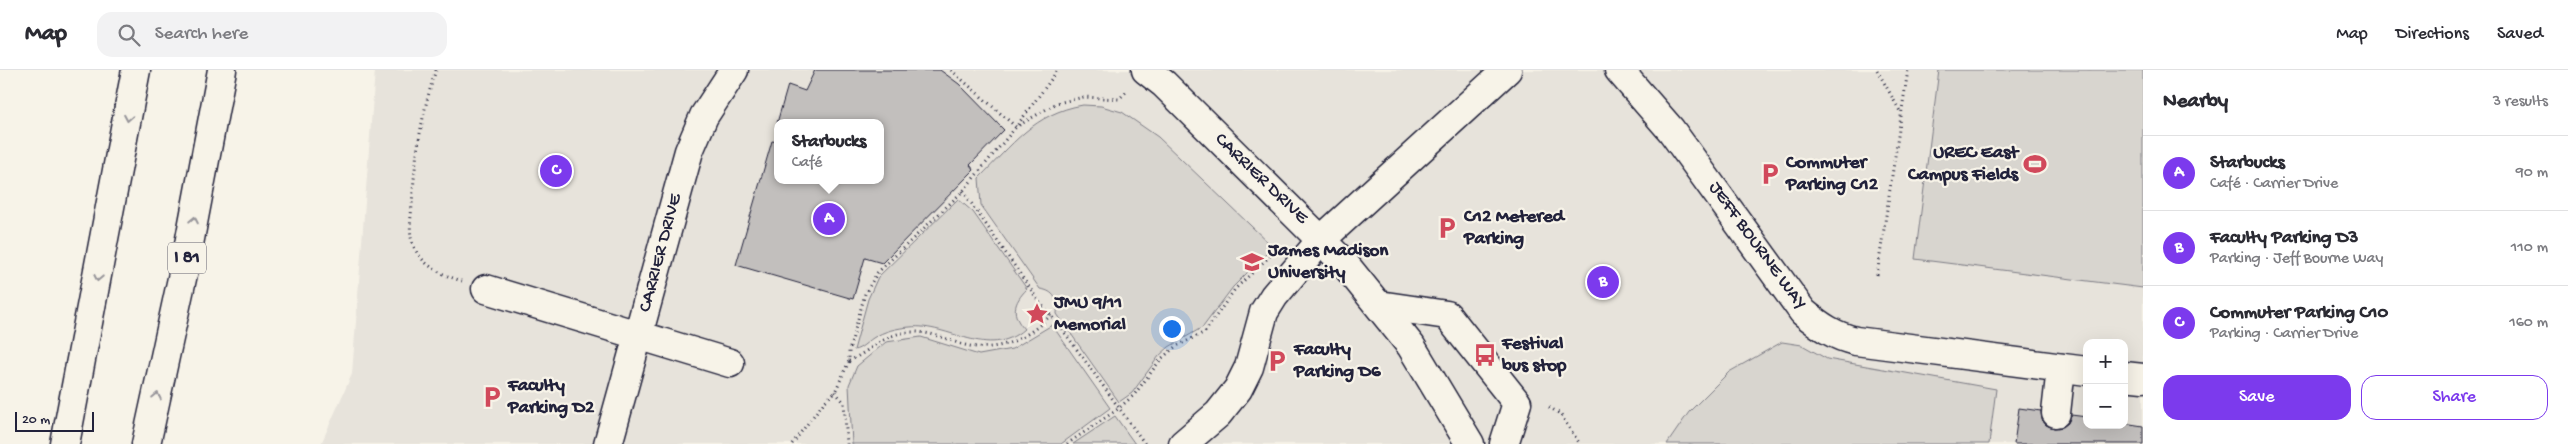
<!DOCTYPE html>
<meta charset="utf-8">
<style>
:root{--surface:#fff;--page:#f2f2f3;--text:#2b2b33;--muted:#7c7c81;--line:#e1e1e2;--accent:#7c3aed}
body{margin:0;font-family:"Gochi Hand",sans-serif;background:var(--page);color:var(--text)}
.controls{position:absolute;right:15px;bottom:15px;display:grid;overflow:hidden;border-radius:10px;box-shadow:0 5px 20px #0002}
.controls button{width:45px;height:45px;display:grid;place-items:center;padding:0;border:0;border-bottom:1px solid var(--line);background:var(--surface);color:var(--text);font:25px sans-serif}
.scale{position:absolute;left:15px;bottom:12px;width:79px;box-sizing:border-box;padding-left:5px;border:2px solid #22223b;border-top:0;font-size:14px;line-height:18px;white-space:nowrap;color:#22223b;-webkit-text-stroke:4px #f7f3e8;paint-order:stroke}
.you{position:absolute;left:1171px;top:258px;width:18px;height:18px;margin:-12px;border:4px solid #fff;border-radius:50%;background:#1a73e8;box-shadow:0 0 0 8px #1a73e833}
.badge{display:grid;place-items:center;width:32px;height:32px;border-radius:50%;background:var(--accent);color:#fff;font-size:16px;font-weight:700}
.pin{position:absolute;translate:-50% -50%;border:2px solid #fff;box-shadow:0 1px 5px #0006}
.popup{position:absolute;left:774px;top:49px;width:110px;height:65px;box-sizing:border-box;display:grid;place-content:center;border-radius:10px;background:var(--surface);filter:drop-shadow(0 1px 4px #0005);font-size:16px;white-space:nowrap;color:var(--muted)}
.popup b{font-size:19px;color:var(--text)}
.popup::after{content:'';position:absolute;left:50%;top:100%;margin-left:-10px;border:10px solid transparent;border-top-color:var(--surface)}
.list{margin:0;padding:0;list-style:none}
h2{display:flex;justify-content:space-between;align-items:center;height:65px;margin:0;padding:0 20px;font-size:21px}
h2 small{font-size:16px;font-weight:400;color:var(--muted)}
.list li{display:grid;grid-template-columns:32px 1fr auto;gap:15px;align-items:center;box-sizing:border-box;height:75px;padding:0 20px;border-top:1px solid var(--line)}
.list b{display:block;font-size:19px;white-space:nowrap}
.list p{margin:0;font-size:16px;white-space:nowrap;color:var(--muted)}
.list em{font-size:16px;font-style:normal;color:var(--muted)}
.actions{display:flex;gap:10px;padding:15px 20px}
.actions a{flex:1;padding:11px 0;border:1px solid var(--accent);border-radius:15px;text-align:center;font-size:18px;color:var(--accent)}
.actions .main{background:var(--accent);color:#fff}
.icon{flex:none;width:28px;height:28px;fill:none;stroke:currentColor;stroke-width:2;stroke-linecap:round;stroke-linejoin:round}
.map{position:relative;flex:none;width:2143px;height:374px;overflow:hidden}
header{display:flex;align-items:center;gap:30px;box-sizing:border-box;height:70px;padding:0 25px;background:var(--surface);border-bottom:1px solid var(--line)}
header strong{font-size:24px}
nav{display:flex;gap:28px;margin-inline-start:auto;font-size:18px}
.search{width:350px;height:45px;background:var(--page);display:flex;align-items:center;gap:12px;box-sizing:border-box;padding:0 18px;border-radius:15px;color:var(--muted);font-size:19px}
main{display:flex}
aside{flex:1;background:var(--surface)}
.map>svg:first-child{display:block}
</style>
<header>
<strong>Map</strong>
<div class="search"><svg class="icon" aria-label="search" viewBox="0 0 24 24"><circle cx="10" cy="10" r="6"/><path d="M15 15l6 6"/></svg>Search here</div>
<nav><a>Map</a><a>Directions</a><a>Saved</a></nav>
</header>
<main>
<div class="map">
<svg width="2143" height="374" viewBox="0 0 2143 374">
<rect width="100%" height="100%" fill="#f7f3e8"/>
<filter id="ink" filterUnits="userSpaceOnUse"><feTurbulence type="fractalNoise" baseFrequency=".02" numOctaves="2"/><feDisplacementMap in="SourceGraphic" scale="10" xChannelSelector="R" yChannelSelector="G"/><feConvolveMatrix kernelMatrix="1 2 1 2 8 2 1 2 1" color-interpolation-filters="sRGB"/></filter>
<g filter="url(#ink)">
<!-- built -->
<path fill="#e7e3db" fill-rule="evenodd" d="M375,0H2143V374H321L352,304ZM778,53H880V110H778ZM2087,273H2124V355H2087Z"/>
<!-- green -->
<g fill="#d8d5cf" stroke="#7d7c85">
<path d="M1939,0H2143V218L1915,189Z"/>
<path d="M1083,35L1101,36L1122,42L1158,67L1273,177L1233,217L1203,257L1169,277L1159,286L1132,323L1119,332L1057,244C1058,230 1055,221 1040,219L981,135L979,108C1012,75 1034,43 1083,35Z"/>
<path d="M958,129L973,142L1027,219C1013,233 1011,244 1024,259C988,291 949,253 910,257C897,258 884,261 873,268C867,272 861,279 854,280L868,229L878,207Z"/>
<path d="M1052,255L1110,338L1061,374H852L849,315L857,296L886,272L921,267L979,285L1012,279Z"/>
<path d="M1782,272L1802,275L1827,289L1996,319L1989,374H1667L1689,342L1729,302Z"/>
<path d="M1115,346L1135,374H1073Z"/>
</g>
<!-- building -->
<g fill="#c2bfbd" stroke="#22223b">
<path d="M815,0H940L959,14L1004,60L970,95L974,100L882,193L865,188L853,229L736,195L772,71L778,72V110H880V53H777L788,15L805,21Z"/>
<path d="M2019,338L2041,341L2042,350L2046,355L2054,358L2063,357L2068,353L2071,345L2087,347V355H2124V353L2143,356V374H2014Z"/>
</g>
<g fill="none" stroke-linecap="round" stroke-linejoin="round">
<defs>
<g id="minor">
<path d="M1146,0L1164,14L1344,193L1411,276L1470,374"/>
<path d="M1619,0L1671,60L1803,242C1820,256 1834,266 1856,271L2087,301"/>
<path d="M486,219L730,293"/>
<path d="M1379,235L1447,245L1517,333L1504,374"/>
<path d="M2124,306L2143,308"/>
<path d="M2056,343L2061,298"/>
<path d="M608,374L689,81L704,46L734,0"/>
<path d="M1183,374L1218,344L1238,319L1249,297L1264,242L1274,226L1322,169L1507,0"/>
</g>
<g id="highway">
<path d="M65,374L136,0"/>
<path d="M146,374L186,190L222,0"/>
</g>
</defs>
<!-- minor casing -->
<use href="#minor" stroke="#22223b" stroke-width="31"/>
<!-- highway casing -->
<use href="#highway" stroke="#22223b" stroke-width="31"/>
<!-- path -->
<g stroke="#22223b" stroke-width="3" stroke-dasharray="1 4" stroke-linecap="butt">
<path d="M436,0C421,44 415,88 412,135C411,148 408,164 414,177C423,196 442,205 462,211"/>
<path d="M951,0L1016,57L1057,33L1084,27L1119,29L1128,20"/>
<path d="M1877,0L1901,43"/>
<path d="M963,121L1040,233L1060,256L1145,374"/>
<path d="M1877,205L1908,0"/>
<path d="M849,291C871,281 886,261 914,262C929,262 944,268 958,273C995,285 1024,271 1051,245"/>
<path d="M835,322L844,332L847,374"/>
<path d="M1549,337L1560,344L1580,374"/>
<path d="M792,374L824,332L835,322L849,291V281L865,224L877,203L963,121L1016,57L1058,0"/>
<path d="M1067,374L1118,339L1134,325L1161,289L1175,277L1205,262L1235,219L1271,185"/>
</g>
<!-- minor -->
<use href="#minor" stroke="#f7f3e8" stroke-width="28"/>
<!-- highway -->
<use href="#highway" stroke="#f7f3e8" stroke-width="28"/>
</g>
<!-- one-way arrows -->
<defs><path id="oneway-chevron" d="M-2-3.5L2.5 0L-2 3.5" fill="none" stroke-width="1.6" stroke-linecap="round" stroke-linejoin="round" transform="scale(1.25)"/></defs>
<g stroke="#97959a">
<use href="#oneway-chevron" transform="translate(128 48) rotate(100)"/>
<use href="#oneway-chevron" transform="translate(194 150) rotate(-79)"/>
<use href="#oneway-chevron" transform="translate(98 208) rotate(101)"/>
<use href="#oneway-chevron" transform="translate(157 326) rotate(-78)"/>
</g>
</g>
<!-- icons -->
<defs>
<symbol id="stadium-bare" viewBox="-9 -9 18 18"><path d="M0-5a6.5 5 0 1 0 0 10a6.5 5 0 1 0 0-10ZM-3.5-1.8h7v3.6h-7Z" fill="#d1495b" stroke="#f7f3e8" stroke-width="2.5" paint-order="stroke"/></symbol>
<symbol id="parking-bare" viewBox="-9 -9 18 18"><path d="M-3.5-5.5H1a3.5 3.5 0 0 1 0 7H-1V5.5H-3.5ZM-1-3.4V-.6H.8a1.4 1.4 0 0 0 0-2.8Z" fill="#d1495b" stroke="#f7f3e8" stroke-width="2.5" paint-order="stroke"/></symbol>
<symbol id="university-bare" viewBox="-9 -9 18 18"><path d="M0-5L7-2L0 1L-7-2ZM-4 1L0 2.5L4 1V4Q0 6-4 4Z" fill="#d1495b" stroke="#f7f3e8" stroke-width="2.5" paint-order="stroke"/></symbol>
<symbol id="sight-bare" viewBox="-9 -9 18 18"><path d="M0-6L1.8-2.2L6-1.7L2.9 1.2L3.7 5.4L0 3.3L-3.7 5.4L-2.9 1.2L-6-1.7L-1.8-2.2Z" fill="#d1495b" stroke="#f7f3e8" stroke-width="2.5" paint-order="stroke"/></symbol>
<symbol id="bus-bare" viewBox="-9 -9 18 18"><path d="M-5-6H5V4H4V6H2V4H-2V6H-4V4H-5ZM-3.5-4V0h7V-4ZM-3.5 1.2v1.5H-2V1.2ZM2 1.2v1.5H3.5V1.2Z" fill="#d1495b" stroke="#f7f3e8" stroke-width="2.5" paint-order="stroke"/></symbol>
</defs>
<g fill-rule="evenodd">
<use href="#stadium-bare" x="2019" y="78" width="32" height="32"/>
<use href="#parking-bare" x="1754" y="88" width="32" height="32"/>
<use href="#parking-bare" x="1431" y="142" width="32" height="32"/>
<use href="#university-bare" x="1236" y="176" width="32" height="32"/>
<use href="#sight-bare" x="1021" y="228" width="32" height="32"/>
<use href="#bus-bare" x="1469" y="269" width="32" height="32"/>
<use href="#parking-bare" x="1261" y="275" width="32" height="32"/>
<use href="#parking-bare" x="476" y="311" width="32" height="32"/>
</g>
<g text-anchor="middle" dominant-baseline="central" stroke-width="4.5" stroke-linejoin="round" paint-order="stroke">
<!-- shield labels -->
<rect fill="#f7f3e8" stroke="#62616f" stroke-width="1" x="168" y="172.5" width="38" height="31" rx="4"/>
<g font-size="18" font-weight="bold" fill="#22223b">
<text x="187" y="188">I 81</text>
</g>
<!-- poi labels -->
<g font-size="19" font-weight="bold" fill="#22223b" stroke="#f7f3e8" text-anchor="start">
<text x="2018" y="83" text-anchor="end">UREC East<tspan x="2018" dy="22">Campus Fields</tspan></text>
<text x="1786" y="93">Commuter<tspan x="1786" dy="22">Parking C12</tspan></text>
<text x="1464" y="147">C12 Metered<tspan x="1464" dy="22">Parking</tspan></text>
<text x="1268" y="181">James Madison<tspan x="1268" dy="22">University</tspan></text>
<text x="1054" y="233">JMU 9/11<tspan x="1054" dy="22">Memorial</tspan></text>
<text x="1502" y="274">Festival<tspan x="1502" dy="22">bus stop</tspan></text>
<text x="1294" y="280">Faculty<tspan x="1294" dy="22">Parking D6</tspan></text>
<text x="508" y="316">Faculty<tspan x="508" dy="22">Parking D2</tspan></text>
</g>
<!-- street labels -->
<g font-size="19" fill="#22223b" stroke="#f7f3e8">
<text transform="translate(1261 109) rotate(44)">CARRIER DRIVE</text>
<text transform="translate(1757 176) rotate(54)">JEFF BOURNE WAY</text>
<text transform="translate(661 183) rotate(-75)">CARRIER DRIVE</text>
</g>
</g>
</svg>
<div class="controls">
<button>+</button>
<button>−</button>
</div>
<div class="scale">20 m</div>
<div class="you"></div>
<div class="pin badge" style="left:829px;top:149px">A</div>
<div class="popup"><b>Starbucks</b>Café</div>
<div class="pin badge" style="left:1603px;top:212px">B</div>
<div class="pin badge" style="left:556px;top:101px">C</div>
</div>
<aside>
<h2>Nearby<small>3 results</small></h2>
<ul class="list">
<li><span class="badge">A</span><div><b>Starbucks</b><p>Café · Carrier Drive</p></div><em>90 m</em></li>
<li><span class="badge">B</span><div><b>Faculty Parking D3</b><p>Parking · Jeff Bourne Way</p></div><em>110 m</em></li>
<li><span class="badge">C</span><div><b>Commuter Parking C10</b><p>Parking · Carrier Drive</p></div><em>160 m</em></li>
</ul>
<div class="actions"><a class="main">Save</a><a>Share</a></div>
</aside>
</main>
